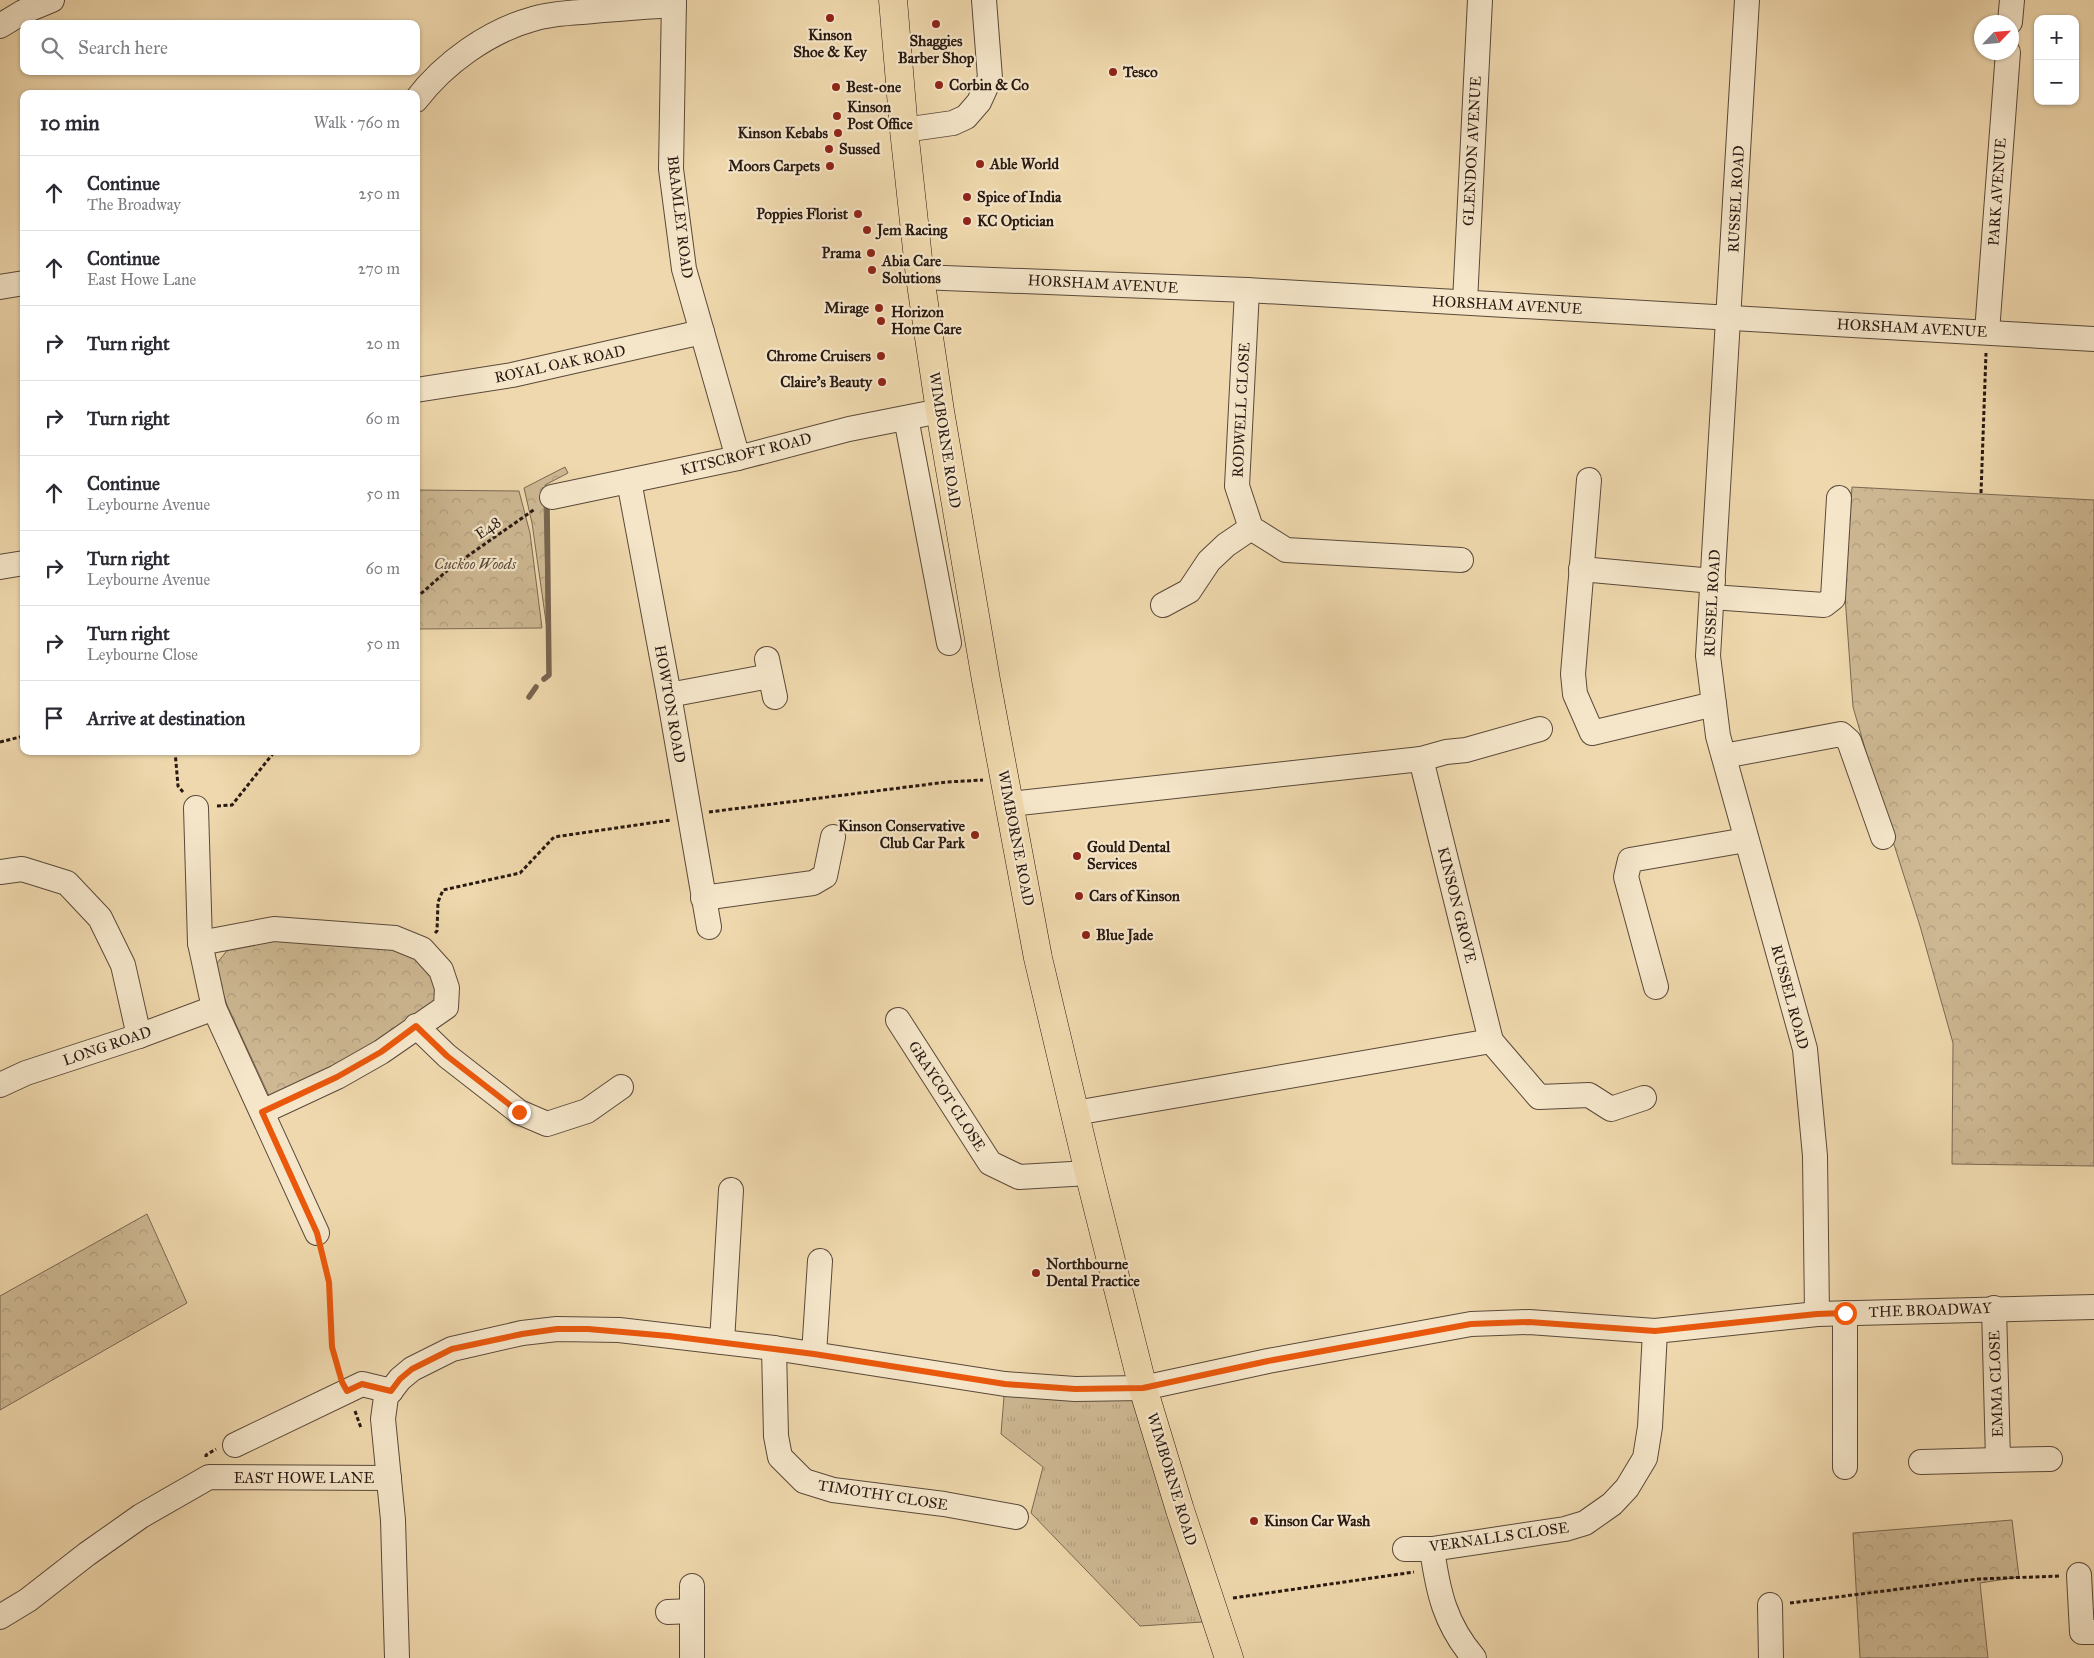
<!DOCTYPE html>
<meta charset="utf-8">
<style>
:root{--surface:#fff;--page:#f7f7f7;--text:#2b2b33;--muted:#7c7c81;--line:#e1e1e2}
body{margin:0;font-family:"IM FELL Great Primer",serif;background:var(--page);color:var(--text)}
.controls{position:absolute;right:15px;top:15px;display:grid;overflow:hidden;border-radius:10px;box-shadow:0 1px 4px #0004}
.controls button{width:45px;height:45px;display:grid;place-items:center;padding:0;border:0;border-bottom:1px solid var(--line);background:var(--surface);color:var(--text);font:25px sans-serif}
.compass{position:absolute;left:1974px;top:15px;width:45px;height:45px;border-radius:50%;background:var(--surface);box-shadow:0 1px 4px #0004;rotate:64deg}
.stop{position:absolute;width:15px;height:15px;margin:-11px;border:4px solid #ea580c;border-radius:50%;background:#fff}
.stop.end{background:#ea580c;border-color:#fff;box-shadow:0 1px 5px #0008}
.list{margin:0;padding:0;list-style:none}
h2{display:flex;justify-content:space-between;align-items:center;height:65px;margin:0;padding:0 20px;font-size:21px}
h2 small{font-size:16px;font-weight:400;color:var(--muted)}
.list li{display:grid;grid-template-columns:32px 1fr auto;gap:15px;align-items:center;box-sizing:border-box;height:75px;padding:0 20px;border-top:1px solid var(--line)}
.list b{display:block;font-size:19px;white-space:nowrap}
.list p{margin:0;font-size:16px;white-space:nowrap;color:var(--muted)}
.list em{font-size:16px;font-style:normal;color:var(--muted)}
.icon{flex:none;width:28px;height:28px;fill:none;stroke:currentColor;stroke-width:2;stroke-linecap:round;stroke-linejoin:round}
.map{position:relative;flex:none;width:2094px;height:1658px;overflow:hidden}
.search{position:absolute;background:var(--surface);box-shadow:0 1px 4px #0004;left:20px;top:20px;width:400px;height:55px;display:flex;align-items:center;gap:12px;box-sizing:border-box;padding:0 18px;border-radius:10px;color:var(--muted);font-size:19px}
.panel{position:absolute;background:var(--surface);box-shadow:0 1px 4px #0004;left:20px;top:90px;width:400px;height:665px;border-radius:10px}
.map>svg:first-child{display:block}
</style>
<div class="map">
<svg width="2094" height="1658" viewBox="0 0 2094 1658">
<defs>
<pattern id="grass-tufts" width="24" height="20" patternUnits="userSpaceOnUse" patternTransform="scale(1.25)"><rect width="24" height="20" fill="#cdb893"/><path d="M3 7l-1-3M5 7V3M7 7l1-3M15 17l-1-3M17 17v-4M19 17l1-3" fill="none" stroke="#b09e7e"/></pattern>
<pattern id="forest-crowns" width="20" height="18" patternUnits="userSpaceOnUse" patternTransform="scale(1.25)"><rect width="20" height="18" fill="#cdb893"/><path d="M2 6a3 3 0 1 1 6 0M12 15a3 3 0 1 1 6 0" fill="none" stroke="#b09e7e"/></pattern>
</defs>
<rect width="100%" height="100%" fill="#efd8ad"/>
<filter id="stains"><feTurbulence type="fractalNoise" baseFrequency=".004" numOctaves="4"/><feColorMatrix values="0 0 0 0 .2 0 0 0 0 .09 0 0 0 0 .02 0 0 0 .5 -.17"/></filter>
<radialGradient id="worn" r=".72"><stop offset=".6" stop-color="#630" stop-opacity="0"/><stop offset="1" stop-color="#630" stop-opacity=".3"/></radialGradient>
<!-- grass -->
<path fill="url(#grass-tufts)" stroke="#7a6852" d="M1005,1384L1143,1388L1218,1621L1140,1626L1031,1513L1043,1467L1001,1434Z"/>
<!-- forest -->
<g fill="url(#forest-crowns)" stroke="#7a6852">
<path d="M565,467L568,473L545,485L550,496L544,501L547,629L532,523L524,488Z"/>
<path d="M1852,487L2094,500V1166L1952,1164L1953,1043L1920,926L1882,807L1853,707L1845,596Z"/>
<path d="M416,490L519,491L530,533L542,628L416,629Z"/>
<path d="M270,938L414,951L433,974L438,1005L360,1056L269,1096L227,1005L214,967L229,948Z"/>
<path d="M147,1214L187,1303L0,1410V1296Z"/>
<path d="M2012,1520L2019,1577L1980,1583L1988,1658H1860L1853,1533Z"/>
</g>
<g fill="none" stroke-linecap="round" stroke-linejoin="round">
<!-- stream -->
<g stroke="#77654f" stroke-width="5.5">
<path d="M544,679L549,675L547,504"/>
<path d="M529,697L536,687"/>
</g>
<defs>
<g id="minor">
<path d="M674,0L671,169L684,269L738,458"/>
<path d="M1747,0L1708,656L1718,736L1805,1049L1815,1156L1817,1314"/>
<path d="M2010,22L2012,0"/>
<path d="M0,26L23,12L52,0"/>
<path d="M416,100C444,63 489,31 533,19C549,14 566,13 582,12C613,9 643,7 674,5"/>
<path d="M904,130L953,123L966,117L979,102L990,78L984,0"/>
<path d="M920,277L1247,290L2094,339"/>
<path d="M0,287L24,283"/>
<path d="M1247,290L1237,486L1251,528L1286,550L1461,560"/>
<path d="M1465,302L1480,0"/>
<path d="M1987,332L2008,52"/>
<path d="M416,390L512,375L702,332"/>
<path d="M906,418L949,643"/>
<path d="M1589,480L1573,674L1575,694L1592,733L1714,704"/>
<path d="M629,481L669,695L709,927"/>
<path d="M552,497L738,458L849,429L940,411"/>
<path d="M0,567L24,563"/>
<path d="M1581,569L1713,581"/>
<path d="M1712,597L1824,605L1833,598L1839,498"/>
<path d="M1163,605L1189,591L1209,561L1226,545L1251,528"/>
<path d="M767,659L775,697"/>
<path d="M669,695L770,676"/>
<path d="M1724,756L1841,734L1849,741L1883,837"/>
<path d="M1421,759L1446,752L1466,750L1540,729"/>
<path d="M1010,804L1421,759L1491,1041L1075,1113"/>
<path d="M196,808L200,943L214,1008L317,1233"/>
<path d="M0,872L22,869L67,883L100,918L123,965L139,1036"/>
<path d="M703,898L813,883L825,876L833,837"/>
<path d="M200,943L274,929L395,938L422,949L441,970L447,988L446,1007L381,1052L337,1077L262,1112"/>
<path d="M1656,987L1626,877L1630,860L1746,840"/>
<path d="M898,1020L990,1163L1019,1177L1089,1173"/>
<path d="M416,1026L447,1056L519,1112L547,1124L587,1111L621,1087"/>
<path d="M1491,1041L1539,1097L1589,1095L1611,1109L1644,1098"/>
<path d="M0,1085L26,1073L139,1036L214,1008"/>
<path d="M1994,1308L1998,1460L2050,1459"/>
<path d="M722,1342L731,1190"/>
<path d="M774,1348L776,1436L780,1457L804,1481L833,1490L944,1504L1016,1517"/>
<path d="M814,1354L820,1261"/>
<path d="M235,1445L362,1384L391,1391"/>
<path d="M1921,1462L1998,1460"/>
<path d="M1845,1467V1313"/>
<path d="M1405,1549H1432L1565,1529L1585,1523L1612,1504L1627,1488L1645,1458L1650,1427L1655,1331"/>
<path d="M1432,1549C1438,1592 1445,1624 1474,1658"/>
<path d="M2079,1575L2082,1632H2094"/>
<path d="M692,1586V1658"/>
<path d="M1770,1605L1771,1658"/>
<path d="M668,1612L692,1611"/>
<path d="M0,1617L28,1600L87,1554L141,1516L209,1477L389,1478"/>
<path d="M397,1658L393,1520L383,1419L386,1397L400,1379L412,1369L452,1349L522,1333L557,1329L619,1330L774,1348L1005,1384L1075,1389L1143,1388L1268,1361L1471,1324L1529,1322L1655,1331L1817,1314L2094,1307"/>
</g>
<path id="major" d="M893,0L904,130L920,277L940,411L986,680L1038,958L1089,1173L1143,1388L1180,1510L1229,1658"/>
</defs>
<!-- minor casing -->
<use href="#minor" stroke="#5a4939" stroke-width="26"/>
<!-- major casing -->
<use href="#major" stroke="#281912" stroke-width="29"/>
<!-- path -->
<g stroke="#281912" stroke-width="3" stroke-dasharray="4 2.5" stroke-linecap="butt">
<path d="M1981,493L1986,353"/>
<path d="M416,598L449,569L535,509"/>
<path d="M0,742L24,736"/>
<path d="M175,751L178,786L183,792"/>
<path d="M217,806L232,805L275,751"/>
<path d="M709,812L947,782L983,780"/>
<path d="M435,933L437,931L438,902L443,890L520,873L554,837L671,820"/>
<path d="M322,1253L329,1282L332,1347L339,1372"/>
<path d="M355,1411L361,1428"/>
<path d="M206,1457V1455L216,1449"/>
<path d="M1233,1598L1414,1572"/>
<path d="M1790,1603L1978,1579L2060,1576"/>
</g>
<!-- minor -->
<use href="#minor" stroke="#f5e6ca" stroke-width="24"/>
<!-- major -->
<use href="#major" stroke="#efd8ad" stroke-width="28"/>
</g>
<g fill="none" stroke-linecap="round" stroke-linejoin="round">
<!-- route -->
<path stroke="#ea580c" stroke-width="6" d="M519,1112L447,1056L416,1026L381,1052L337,1077L262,1112L317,1233L329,1282L332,1347L342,1382L347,1391L362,1384L391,1391L400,1379L412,1369L452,1349L522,1334L557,1329H588L669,1336L814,1354L1005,1384L1075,1389L1143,1388L1268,1361L1471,1324L1529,1322L1655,1331L1817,1314L1845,1313"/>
</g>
<!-- markers -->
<g fill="#8f2418" stroke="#f5e6ca" stroke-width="2">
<circle cx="830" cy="18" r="5"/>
<circle cx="936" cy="24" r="5"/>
<circle cx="1113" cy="72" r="5"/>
<circle cx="939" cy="85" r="5"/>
<circle cx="836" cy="87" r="5"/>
<circle cx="837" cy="116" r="5"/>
<circle cx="838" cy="133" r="5"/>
<circle cx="829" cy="149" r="5"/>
<circle cx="980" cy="164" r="5"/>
<circle cx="830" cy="166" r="5"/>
<circle cx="967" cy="197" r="5"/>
<circle cx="858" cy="214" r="5"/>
<circle cx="967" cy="221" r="5"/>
<circle cx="867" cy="230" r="5"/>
<circle cx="871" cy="253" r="5"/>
<circle cx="872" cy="270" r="5"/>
<circle cx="879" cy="308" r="5"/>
<circle cx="881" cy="321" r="5"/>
<circle cx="881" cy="356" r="5"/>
<circle cx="882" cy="382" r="5"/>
<circle cx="975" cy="835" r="5"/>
<circle cx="1077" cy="856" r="5"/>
<circle cx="1079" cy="896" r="5"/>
<circle cx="1086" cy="935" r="5"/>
<circle cx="1036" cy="1273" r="5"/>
<circle cx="1254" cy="1521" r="5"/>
</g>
<g text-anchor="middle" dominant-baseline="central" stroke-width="4.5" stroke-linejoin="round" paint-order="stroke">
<!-- poi labels -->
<g font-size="15" font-weight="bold" fill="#281912" stroke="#f5e6ca" text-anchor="start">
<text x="830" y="35" text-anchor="middle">Kinson<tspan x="830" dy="17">Shoe &amp; Key</tspan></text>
<text x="936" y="41" text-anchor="middle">Shaggies<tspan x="936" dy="17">Barber Shop</tspan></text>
<text x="1123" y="72">Tesco</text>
<text x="949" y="85">Corbin &amp; Co</text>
<text x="846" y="87">Best-one</text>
<text x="847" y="107">Kinson<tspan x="847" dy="17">Post Office</tspan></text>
<text x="828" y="133" text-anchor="end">Kinson Kebabs</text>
<text x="839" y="149">Sussed</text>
<text x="990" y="164">Able World</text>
<text x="820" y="166" text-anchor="end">Moors Carpets</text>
<text x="977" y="197">Spice of India</text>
<text x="848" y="214" text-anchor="end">Poppies Florist</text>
<text x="977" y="221">KC Optician</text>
<text x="877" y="230">Jem Racing</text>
<text x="861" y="253" text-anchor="end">Prama</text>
<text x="882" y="261">Abia Care<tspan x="882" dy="17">Solutions</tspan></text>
<text x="869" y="308" text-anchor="end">Mirage</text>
<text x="891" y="312">Horizon<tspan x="891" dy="17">Home Care</tspan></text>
<text x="871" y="356" text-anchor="end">Chrome Cruisers</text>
<text x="872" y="382" text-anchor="end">Claire's Beauty</text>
<text x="965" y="826" text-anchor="end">Kinson Conservative<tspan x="965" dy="17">Club Car Park</tspan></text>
<text x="1087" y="847">Gould Dental<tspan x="1087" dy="17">Services</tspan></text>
<text x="1089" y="896">Cars of Kinson</text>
<text x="1096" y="935">Blue Jade</text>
<text x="1046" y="1264">Northbourne<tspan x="1046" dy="17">Dental Practice</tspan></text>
<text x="1264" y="1521">Kinson Car Wash</text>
</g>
<!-- street labels -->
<g font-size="15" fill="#281912" stroke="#f5e6ca">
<text transform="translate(1472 151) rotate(-87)">GLENDON AVENUE</text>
<text transform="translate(1997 192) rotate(-86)">PARK AVENUE</text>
<text transform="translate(1736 199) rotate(-87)">RUSSEL ROAD</text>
<text transform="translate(680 217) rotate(83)">BRAMLEY ROAD</text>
<text transform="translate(1103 284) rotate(3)">HORSHAM AVENUE</text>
<text transform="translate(1507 305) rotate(3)">HORSHAM AVENUE</text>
<text transform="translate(1912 328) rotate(3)">HORSHAM AVENUE</text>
<text transform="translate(560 364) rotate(-12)">ROYAL OAK ROAD</text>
<text transform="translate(1241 410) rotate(-87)">RODWELL CLOSE</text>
<text transform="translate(945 440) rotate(81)">WIMBORNE ROAD</text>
<text transform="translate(746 454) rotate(-14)">KITSCROFT ROAD</text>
<text transform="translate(488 528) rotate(-35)">E48</text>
<text transform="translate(1712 603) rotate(-87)">RUSSEL ROAD</text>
<text transform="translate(670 704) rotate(80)">HOWTON ROAD</text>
<text transform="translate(1016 838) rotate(79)">WIMBORNE ROAD</text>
<text transform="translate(1457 905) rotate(76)">KINSON GROVE</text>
<text transform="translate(1790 997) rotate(75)">RUSSEL ROAD</text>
<text transform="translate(107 1046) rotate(-19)">LONG ROAD</text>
<text transform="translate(947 1096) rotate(57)">GRAYCOT CLOSE</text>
<text transform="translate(1930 1310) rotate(-2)">THE BROADWAY</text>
<text transform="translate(1996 1384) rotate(-92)">EMMA CLOSE</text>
<text x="304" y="1478">EAST HOWE LANE</text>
<text transform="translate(1172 1479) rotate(73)">WIMBORNE ROAD</text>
<text transform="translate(883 1495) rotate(9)">TIMOTHY CLOSE</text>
<text transform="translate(1499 1537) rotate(-8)">VERNALLS CLOSE</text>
</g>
<!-- park labels -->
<g font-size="15" font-style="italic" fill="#5a4939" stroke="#f5e6ca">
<text x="475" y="564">Cuckoo Woods</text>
</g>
</g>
<rect width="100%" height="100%" filter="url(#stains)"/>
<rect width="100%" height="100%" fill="url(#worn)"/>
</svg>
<div class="controls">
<button>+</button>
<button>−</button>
</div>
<svg class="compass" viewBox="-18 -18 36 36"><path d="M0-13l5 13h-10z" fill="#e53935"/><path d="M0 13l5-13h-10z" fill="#7c7c81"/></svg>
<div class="stop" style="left:1845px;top:1313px"></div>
<div class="stop end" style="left:519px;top:1112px"></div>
<div class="search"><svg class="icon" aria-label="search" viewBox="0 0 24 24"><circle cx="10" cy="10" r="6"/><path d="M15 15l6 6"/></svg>Search here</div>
<section class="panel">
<h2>10 min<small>Walk · 760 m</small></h2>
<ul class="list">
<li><svg class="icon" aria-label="ahead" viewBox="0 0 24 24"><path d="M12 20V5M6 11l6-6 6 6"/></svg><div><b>Continue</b><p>The Broadway</p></div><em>250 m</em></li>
<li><svg class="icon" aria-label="ahead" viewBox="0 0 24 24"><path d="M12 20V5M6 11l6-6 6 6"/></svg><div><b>Continue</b><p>East Howe Lane</p></div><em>270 m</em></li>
<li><svg class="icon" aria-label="right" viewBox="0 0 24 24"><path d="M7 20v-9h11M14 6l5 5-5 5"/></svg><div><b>Turn right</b></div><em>20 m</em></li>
<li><svg class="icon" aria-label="right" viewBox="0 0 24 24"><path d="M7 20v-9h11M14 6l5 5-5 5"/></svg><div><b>Turn right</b></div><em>60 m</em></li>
<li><svg class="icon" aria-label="ahead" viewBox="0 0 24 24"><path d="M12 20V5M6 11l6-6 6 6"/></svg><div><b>Continue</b><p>Leybourne Avenue</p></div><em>50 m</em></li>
<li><svg class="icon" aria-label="right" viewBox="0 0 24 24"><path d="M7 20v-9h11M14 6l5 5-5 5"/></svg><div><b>Turn right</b><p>Leybourne Avenue</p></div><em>60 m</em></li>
<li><svg class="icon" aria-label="right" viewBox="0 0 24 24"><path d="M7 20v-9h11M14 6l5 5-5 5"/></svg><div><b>Turn right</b><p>Leybourne Close</p></div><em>50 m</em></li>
<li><svg class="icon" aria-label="arrive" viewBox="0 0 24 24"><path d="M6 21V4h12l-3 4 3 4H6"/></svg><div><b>Arrive at destination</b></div></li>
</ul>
</section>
</div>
